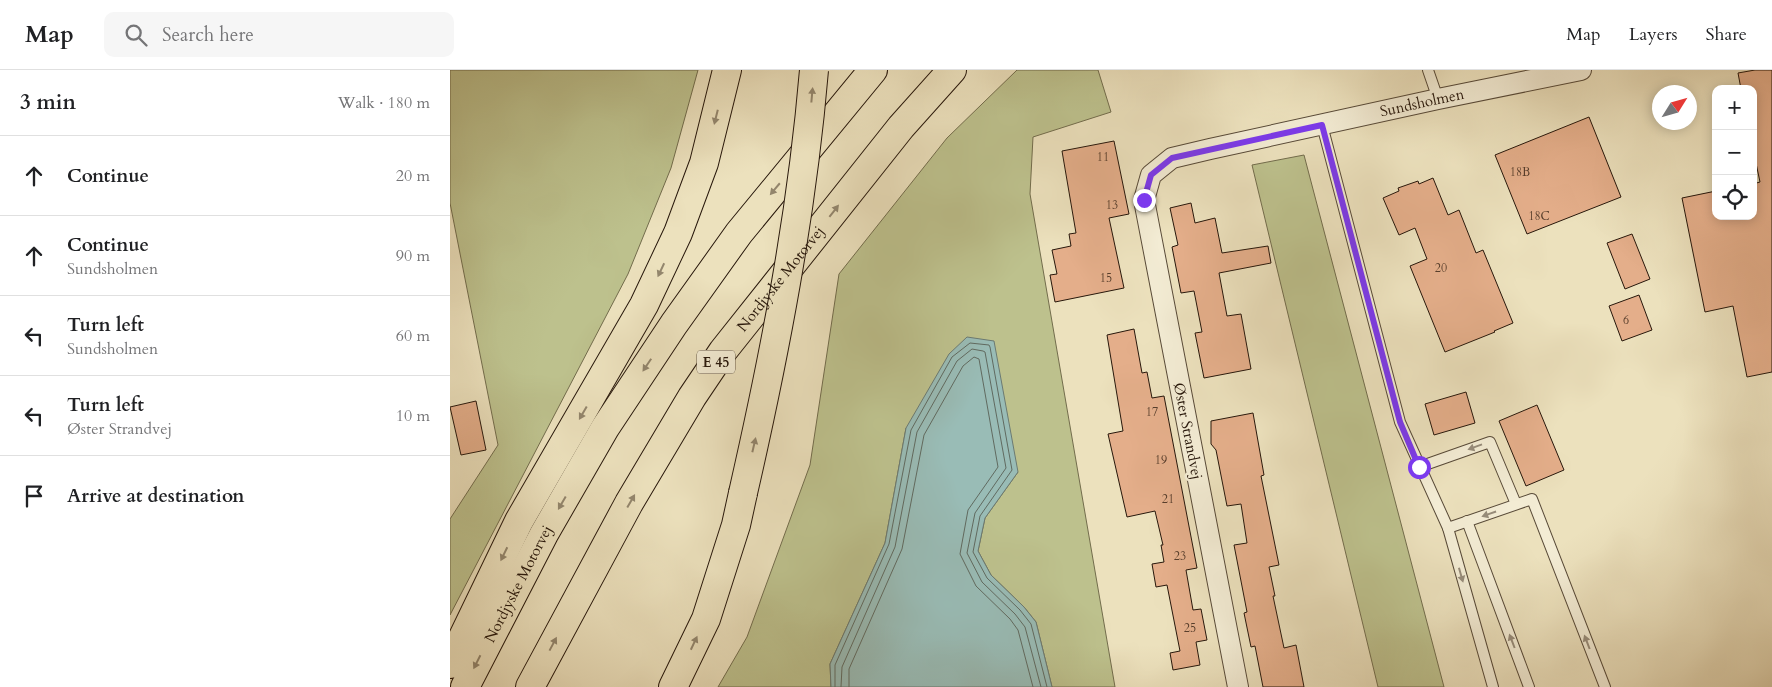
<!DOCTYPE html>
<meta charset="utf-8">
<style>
:root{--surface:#fff;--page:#f6f6f6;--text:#202124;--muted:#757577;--line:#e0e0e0}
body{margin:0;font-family:Cardo,serif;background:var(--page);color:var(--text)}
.controls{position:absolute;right:15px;top:15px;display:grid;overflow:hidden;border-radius:10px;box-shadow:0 2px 12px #0003}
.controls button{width:45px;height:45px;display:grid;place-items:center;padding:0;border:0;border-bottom:1px solid var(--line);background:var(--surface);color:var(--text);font:25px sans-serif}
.compass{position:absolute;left:1202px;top:15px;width:45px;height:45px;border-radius:50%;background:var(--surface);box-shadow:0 2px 12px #0003;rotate:53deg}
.stop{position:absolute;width:15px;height:15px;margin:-11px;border:4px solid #7c3aed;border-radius:50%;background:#fff}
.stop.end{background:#7c3aed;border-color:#fff;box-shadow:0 1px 5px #0008}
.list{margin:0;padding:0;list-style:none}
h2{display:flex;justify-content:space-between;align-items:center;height:65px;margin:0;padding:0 20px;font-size:21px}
h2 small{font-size:16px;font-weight:400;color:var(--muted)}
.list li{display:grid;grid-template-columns:32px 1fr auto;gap:15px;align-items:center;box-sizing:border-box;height:80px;padding:0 20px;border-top:1px solid var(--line)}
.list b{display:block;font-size:19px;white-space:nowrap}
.list p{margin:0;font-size:16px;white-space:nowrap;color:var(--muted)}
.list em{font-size:16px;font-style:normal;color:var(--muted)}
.icon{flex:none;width:28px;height:28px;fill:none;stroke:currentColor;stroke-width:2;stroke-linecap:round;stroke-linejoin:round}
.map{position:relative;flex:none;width:1322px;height:617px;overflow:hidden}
header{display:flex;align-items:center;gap:30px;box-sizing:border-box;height:70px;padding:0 25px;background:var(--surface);border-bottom:1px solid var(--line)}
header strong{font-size:24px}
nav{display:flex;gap:28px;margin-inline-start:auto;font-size:18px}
.search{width:350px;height:45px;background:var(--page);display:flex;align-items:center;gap:12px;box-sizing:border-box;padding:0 18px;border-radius:10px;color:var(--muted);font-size:19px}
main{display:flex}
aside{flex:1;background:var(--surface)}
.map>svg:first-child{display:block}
</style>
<header>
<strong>Map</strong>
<div class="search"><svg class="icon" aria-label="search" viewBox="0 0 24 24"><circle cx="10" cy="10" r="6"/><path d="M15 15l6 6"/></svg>Search here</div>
<nav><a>Map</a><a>Layers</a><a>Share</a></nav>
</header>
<main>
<aside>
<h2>3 min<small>Walk · 180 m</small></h2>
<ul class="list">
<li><svg class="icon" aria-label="ahead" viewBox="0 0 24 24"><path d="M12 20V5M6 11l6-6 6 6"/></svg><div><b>Continue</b></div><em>20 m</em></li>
<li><svg class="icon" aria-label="ahead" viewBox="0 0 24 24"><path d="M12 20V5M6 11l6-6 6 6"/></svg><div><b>Continue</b><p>Sundsholmen</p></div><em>90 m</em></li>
<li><svg class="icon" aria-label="left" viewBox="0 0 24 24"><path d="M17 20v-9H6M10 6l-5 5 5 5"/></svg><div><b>Turn left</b><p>Sundsholmen</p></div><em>60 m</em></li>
<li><svg class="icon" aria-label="left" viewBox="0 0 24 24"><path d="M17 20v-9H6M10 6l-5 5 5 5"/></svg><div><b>Turn left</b><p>Øster Strandvej</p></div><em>10 m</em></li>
<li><svg class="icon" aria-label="arrive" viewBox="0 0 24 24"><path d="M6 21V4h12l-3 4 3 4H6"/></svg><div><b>Arrive at destination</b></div></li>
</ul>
</aside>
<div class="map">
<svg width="1322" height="617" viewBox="0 0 1322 617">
<rect width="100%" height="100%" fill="#ece1bd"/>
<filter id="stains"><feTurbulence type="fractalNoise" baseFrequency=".004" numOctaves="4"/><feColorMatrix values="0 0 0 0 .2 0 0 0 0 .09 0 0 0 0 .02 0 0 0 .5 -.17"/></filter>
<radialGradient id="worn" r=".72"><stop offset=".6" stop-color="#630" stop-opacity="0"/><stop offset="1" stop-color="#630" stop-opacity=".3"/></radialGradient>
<!-- green -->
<g fill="#bdc18d" stroke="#726c4c">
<path d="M0,0H248L221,98L178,204L0,545V449L48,375L0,133Z"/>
<path d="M567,0H648L661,42L583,67L580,124L665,617H602L586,552L574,537L541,505L528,481L535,448L568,402L456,358L435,473L380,594L381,617H268L297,567L360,395L389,204L497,68Z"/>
<path d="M854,85L994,617H928L802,95Z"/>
</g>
<!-- water -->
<path fill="#99bcb6" stroke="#6b7a72" d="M517,267L544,271L568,402L535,448L528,481L541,505L574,537L586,552L602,617H381L380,594L435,473L456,358L499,284Z"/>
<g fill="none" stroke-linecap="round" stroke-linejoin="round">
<!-- shore -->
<g stroke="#606a60" stroke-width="1">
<path d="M385,617V595L439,474L461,360L502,287L520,273L539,275L540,277L562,400L530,446L523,482L537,508L570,540L581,554L597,617"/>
<path d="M391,617L392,597L445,477L467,362L507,291L522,279L533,281L535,282L556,398L525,443L517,483L532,512L565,544L575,557L591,617"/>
<path d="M399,617V599L452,479L474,365L513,296L524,287L529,289L548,397L518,440L510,484L526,516L560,549L568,560L583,617"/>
</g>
</g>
<!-- building -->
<g fill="#e4ae8a" stroke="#27170b">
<path d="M1305,0H1322V302L1297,307L1283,236L1255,242L1232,128L1266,121V146H1303V114L1310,112L1303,79V19H1291L1288,3Z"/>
<path d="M1139,47L1171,127L1077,164L1045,85Z"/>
<path d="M664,71L679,144L659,148L674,218L605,232L600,205L607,204L602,180L621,176L619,164L626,163L612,81Z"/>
<path d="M983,108L998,145L1009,140L1026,183L1033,180L1063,253L1044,261L1045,262L995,282L960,196L977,189L965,158L949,165L933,128L949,121L948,118L968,111L969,114Z"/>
<path d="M741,133L745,153L765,148L772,183L818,176L821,193L769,203L777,246L791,244L801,299L754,308L745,263L752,262L744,221L731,223L722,177L728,175L720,138Z"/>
<path d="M1182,164L1200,209L1175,219L1157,173Z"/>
<path d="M1189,225L1202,260L1172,271L1159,236Z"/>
<path d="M684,259L692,303L697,302L702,328L714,326L747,498L736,500L743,540L751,539L757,570L746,572L750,595L723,600L720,583L730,581L717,515L706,517L702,494L714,492L711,475H713L705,441L677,447L658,364L673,361L657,265Z"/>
<path d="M1016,322L1025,353L984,365L975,334Z"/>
<path d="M26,331L36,380L11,385L0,337Z"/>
<path d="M1087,335L1114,400L1076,416L1049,351Z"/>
<path d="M803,343L814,405L811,406L829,495L819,497L825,526H823L834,578L846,575L854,617H813L805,576L801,577L794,543L797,542L784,475L797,473L791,434L777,436L766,380L761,374V351Z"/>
</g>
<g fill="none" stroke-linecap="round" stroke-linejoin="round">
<defs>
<g id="lane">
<path d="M978,0L988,29"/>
<path d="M872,55L950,352L998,458L1043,617"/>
<path d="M969,397L1040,372L1066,434"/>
<path d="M1017,451L1079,617"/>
<path d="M998,458L1082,429L1155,617"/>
</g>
<g id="street">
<path id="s1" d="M788,617L694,130L701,105L722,88L760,79L988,29L1131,0"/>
</g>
<g id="highway">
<path d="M0,594L69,451L194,235L228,163L254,93L277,0"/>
<path id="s2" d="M15,617L94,464L155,358L224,254L289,163L423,0"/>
<path id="s3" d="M80,617L179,433L242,327L273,281L451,57L502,0"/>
<path d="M223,617L256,549L286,455L293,423"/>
</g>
</defs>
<!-- lane casing -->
<use href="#lane" stroke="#584a38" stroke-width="12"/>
<!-- street casing -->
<use href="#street" stroke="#584a38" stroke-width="22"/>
<!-- highway casing -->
<use href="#highway" stroke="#27170b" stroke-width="30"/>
<!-- lane -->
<use href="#lane" stroke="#f3ecd4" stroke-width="10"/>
<!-- street -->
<use href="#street" stroke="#f3ecd4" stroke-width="20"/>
<!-- highway -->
<use href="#highway" stroke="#ece1bd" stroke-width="28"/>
<defs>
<path id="highway-bridge" d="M293,423C325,283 352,143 364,0"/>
</defs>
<!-- highway-bridge casing -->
<use href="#highway-bridge" stroke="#27170b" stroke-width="30" stroke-linecap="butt"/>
<!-- highway-bridge -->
<use href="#highway-bridge" stroke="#ece1bd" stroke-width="28"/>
</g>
<!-- one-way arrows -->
<defs><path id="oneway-solid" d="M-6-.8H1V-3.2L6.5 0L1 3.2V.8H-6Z" transform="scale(1.25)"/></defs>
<g fill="#93866d">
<use href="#oneway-solid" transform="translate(362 25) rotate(-85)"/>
<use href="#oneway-solid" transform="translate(266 47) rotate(104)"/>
<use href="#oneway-solid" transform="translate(325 119) rotate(130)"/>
<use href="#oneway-solid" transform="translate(384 141) rotate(-52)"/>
<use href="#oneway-solid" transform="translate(211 200) rotate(115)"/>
<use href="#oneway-solid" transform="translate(197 295) rotate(124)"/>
<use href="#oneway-solid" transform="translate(133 343) rotate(120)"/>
<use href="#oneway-solid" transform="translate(304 375) rotate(-77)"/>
<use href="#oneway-solid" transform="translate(181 431) rotate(-60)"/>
<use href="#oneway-solid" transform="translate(112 433) rotate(120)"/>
<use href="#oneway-solid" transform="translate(54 484) rotate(116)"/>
<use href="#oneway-solid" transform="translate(244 573) rotate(-65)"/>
<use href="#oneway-solid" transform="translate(103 574) rotate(-62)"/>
<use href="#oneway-solid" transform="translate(27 592) rotate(117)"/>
</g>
<g fill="#978c7a">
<use href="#oneway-solid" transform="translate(1025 377) rotate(160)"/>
<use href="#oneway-solid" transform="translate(1039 444) rotate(161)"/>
<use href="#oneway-solid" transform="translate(1011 505) rotate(74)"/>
<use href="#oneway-solid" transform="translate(1062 571) rotate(-111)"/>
<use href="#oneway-solid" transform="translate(1137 572) rotate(-111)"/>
</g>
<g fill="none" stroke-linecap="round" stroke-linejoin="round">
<!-- route -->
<path stroke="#7c3aed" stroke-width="6" d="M694,130L701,105L722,88L872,55L950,352L969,397"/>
</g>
<g text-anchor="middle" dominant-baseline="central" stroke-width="5" stroke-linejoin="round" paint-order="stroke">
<!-- number labels -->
<g font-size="12" fill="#563d2b">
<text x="653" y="87">11</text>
<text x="1070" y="102">18B</text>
<text x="662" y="135">13</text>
<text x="1089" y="146">18C</text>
<text x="991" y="198">20</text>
<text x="656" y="208">15</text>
<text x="1176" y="250">6</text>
<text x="702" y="342">17</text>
<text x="711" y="390">19</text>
<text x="718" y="429">21</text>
<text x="730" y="486">23</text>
<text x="740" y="558">25</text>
</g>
<!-- shield labels -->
<rect fill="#f3ecd4" stroke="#645747" stroke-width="1" x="247" y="280.5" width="38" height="23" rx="4"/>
<g font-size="14" font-weight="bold" fill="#27170b">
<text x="266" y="292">E 45</text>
</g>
<!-- street labels -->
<g font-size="15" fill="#27170b" stroke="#f3ecd4">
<text stroke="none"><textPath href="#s1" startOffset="805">Sundsholmen</textPath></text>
<text stroke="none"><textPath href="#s3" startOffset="480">Nordjyske Motorvej</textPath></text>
<text transform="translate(738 361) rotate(79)">Øster Strandvej</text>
<text stroke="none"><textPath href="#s2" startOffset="116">Nordjyske Motorvej</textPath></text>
</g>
</g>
<rect width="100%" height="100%" filter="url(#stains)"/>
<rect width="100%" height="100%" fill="url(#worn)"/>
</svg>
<div class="controls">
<button>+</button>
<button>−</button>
<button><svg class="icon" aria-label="locate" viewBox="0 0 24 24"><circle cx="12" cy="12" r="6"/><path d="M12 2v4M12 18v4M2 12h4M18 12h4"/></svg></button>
</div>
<svg class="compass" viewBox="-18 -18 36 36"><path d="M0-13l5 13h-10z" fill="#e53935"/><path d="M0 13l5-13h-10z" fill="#757577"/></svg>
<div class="stop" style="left:969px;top:397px"></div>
<div class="stop end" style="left:694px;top:130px"></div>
</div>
</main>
